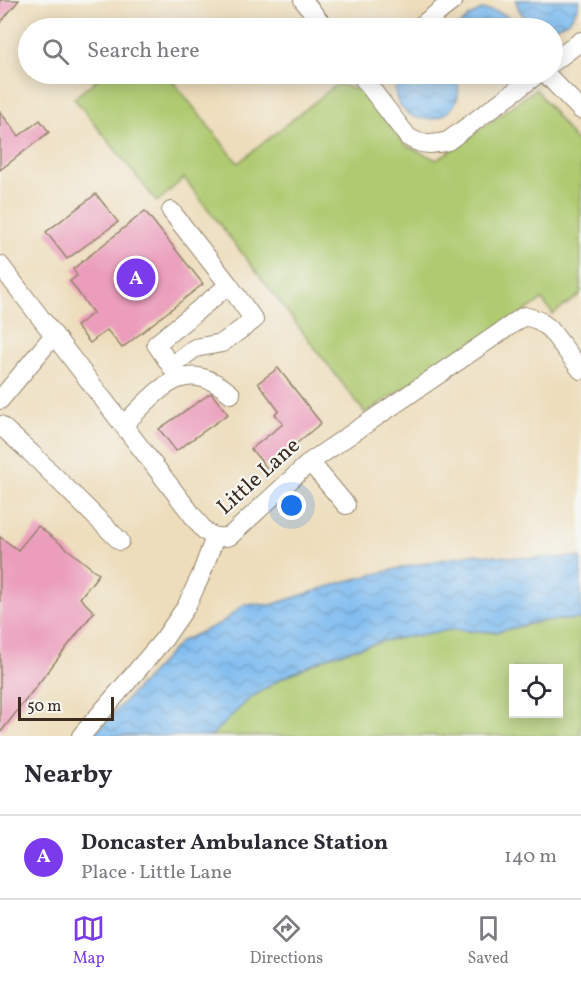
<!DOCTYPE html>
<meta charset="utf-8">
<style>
:root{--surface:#fff;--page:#f2f2f3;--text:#2b2b33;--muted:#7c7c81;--line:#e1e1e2;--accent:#7c3aed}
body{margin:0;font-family:Vollkorn,serif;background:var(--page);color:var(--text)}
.controls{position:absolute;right:18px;bottom:18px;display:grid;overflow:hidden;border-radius:0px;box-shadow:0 3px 15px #0003}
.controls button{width:54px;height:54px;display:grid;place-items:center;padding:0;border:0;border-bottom:2px solid var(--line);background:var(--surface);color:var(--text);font:30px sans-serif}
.scale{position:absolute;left:18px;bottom:15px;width:96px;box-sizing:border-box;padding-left:6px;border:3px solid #3b2a1e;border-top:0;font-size:16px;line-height:21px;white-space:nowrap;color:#3b2a1e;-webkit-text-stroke:4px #f6f6f2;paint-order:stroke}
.you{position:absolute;left:292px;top:506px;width:21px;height:21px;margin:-15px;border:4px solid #fff;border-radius:50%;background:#1a73e8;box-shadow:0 0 0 9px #1a73e833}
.badge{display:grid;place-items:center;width:39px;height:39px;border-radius:50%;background:var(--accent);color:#fff;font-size:20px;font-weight:700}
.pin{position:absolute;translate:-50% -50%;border:3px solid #fff;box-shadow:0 2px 6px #0006}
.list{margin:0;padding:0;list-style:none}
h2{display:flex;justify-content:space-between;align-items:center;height:78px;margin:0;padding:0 24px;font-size:26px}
h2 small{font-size:20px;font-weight:400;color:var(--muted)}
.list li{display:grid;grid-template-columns:39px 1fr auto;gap:18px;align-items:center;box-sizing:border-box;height:84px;padding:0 24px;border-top:2px solid var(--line)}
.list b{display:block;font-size:22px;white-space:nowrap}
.list p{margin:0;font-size:20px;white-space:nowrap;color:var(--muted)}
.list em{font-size:20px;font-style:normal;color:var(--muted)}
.icon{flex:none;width:33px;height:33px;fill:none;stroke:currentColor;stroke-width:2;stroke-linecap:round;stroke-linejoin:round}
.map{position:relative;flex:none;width:581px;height:736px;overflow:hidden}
.search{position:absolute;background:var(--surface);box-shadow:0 3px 15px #0003;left:18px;right:18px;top:18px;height:66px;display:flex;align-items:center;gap:15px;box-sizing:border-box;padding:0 21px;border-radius:33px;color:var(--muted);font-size:22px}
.sheet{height:162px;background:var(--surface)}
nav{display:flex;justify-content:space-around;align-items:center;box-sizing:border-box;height:84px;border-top:2px solid var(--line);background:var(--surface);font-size:16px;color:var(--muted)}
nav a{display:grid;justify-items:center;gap:3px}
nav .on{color:var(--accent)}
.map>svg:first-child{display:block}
</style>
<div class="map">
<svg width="581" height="736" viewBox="0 0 581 736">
<defs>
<pattern id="water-waves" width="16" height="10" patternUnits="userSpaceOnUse" patternTransform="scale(1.5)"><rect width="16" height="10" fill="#7dbbf0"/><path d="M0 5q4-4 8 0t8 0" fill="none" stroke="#6898c2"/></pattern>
</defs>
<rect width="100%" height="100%" fill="#f6f6f2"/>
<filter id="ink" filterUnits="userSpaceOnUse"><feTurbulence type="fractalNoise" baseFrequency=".0167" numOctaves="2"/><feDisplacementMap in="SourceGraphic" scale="12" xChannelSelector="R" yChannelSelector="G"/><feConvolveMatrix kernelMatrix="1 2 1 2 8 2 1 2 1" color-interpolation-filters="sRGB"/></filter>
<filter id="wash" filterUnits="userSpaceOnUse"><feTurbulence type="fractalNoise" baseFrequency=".008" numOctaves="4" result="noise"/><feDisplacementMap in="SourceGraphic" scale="24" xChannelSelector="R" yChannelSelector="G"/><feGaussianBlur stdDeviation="1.35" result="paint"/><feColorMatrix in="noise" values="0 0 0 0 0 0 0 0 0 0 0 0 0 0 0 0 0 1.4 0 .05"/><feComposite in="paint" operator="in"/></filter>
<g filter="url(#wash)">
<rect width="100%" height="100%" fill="#edddbb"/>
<!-- green -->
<g fill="#afca71" stroke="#757a48" stroke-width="1.5" fill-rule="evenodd">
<path d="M104,74H167L238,163L337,84L361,91L407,146L437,160L536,89L581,148V294L553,314L542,300L365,413L184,178L157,202L74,98Z"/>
<path d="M581,619V736H211L249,699L280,679L328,657L383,641L450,630L496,632L542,621ZM514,668H558V714H514Z"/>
</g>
<!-- water -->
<g fill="url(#water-waves)" stroke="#5c7287" stroke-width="1.5">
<path d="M516,0H579C574,37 523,37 516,0Z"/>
<path d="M482,10C499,10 507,13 517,28H458C464,19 471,14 482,10Z"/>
<path d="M397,74H456C475,132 381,136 397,74Z"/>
<path d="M472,554L526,558L581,557V619L542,621L496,632L450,630L383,641L328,657L280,679L249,699L211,736H92L181,641L221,623L245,604L271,605L343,582L400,568Z"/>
</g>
<g id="blocks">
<!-- building -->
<g fill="#eb9dbb">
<path d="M0,0H19L1,22L0,21Z"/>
<path d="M0,112L19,136L40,120L49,132L0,170Z"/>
<path d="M96,194L118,222L67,259L46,232Z"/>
<path d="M145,211L203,284L122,348L107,330L90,343L76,326L93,313L70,281L77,276L73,269Z"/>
<path d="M278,368L321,423L267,468L251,449L283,424L275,414L279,411L258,383Z"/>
<path d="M211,393L228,414L176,451L159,429Z"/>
<path d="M38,526L99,574L80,598L94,612L0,733V537L18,550Z"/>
</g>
</g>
</g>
<g filter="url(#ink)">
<use href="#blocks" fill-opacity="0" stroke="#94846c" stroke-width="1.5"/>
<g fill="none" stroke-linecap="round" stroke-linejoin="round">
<defs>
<g id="minor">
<path d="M303,0L325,28"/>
<path d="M418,28L454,0"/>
<path d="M552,63L581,41"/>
<path d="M360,74L408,137C423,146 431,145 448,141L538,74"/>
<path d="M546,74L581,110"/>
<path d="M171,211L229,285L156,344L179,378"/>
<path d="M0,265L203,529C211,537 219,539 230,536L310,462L524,316L538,320L549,328L581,370"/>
<path d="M171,366L195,348L222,343L254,320L229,285"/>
<path d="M0,400L54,335"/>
<path d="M0,425L31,453L120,541"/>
<path d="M123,425C158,392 183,353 231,394"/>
<path d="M310,462L346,505"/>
<path d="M81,736L164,639L186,607L201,575L215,537"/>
</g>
</defs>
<!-- minor casing -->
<use href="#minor" stroke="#94846c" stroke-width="20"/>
<!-- minor -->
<use href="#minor" stroke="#fff" stroke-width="18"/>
</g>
</g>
<g text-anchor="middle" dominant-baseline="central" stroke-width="4.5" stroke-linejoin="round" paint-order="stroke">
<!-- street labels -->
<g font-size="22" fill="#3b2a1e" stroke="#f6f6f2">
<text transform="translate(259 477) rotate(-42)">Little Lane</text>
</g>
</g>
</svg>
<div class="controls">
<button><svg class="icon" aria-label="locate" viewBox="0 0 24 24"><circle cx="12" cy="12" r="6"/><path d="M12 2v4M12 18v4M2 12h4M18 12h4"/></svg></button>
</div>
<div class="scale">50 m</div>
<div class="you"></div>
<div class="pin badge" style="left:136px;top:278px">A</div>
<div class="search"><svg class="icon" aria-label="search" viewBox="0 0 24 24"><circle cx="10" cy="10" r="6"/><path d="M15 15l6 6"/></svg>Search here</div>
</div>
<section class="sheet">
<h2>Nearby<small></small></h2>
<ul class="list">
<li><span class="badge">A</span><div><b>Doncaster Ambulance Station</b><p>Place · Little Lane</p></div><em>140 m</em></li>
</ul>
</section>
<nav>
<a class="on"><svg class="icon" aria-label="map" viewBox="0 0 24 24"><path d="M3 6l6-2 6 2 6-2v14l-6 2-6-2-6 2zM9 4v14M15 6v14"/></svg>Map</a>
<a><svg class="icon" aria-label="directions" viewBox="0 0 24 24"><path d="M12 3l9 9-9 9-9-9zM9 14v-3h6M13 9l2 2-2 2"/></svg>Directions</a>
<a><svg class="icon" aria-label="saved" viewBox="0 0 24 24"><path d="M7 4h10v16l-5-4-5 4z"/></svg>Saved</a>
</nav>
